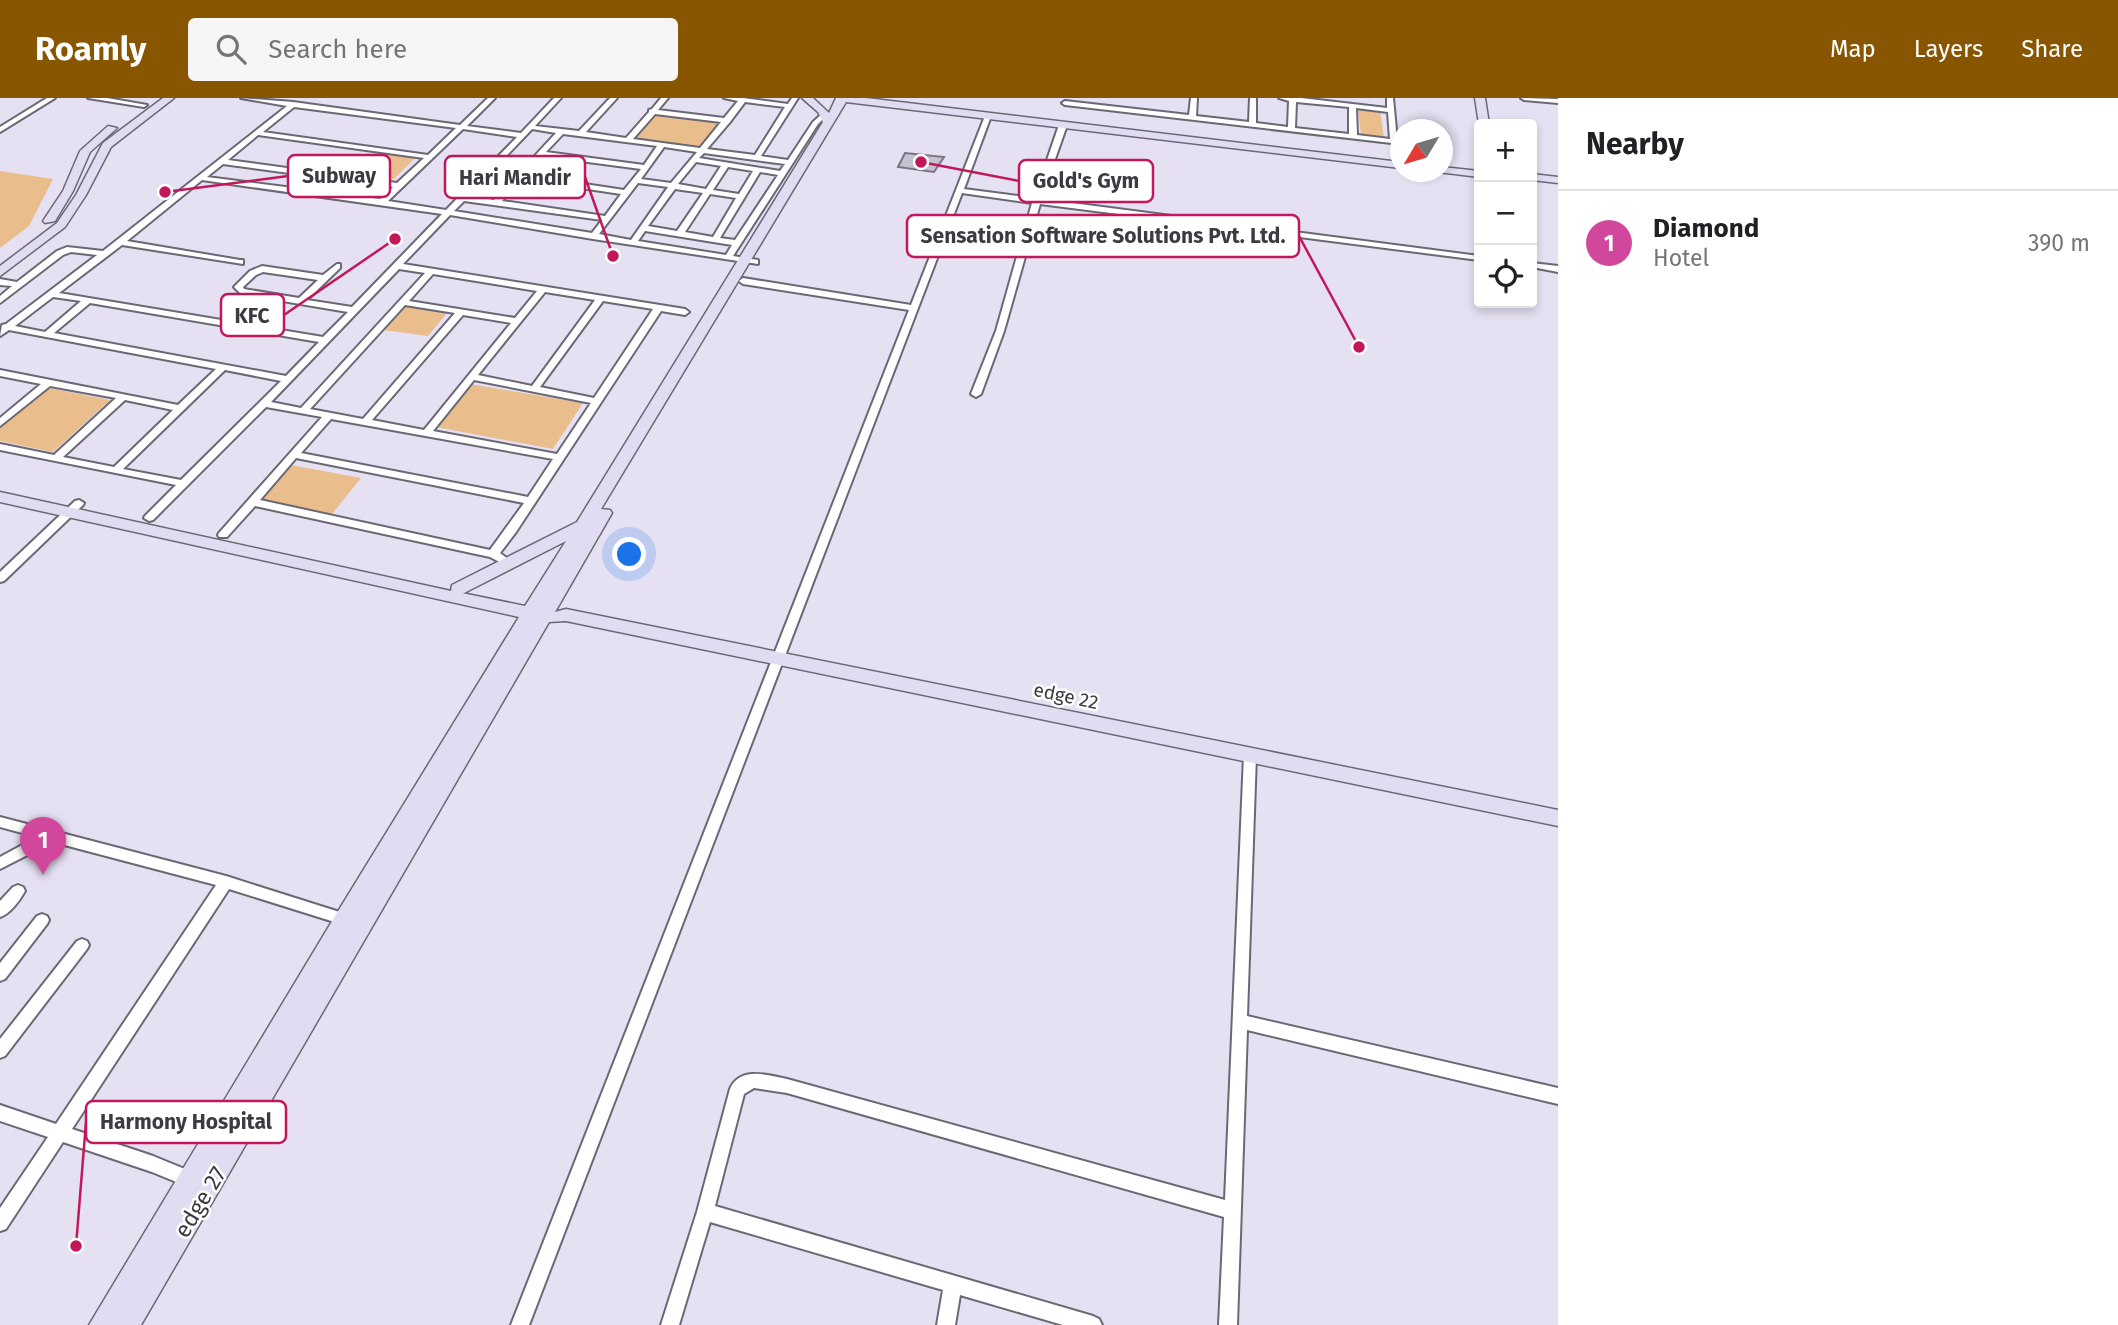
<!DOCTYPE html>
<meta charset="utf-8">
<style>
:root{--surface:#fff;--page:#f6f6f6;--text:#202124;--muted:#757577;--line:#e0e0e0;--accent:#850}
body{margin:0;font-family:"Fira Sans",sans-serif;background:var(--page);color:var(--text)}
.controls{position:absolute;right:21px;top:21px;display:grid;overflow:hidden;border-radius:7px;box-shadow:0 4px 10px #0003}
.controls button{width:63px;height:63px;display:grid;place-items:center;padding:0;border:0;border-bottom:2px solid var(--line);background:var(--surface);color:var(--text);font:35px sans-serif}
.compass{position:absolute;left:1390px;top:21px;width:63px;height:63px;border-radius:50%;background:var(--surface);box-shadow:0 4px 10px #0003;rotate:232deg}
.you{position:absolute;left:630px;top:457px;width:24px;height:24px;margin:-18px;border:5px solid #fff;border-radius:50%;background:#1a73e8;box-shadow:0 0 0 10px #1a73e833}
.badge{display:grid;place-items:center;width:46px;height:46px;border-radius:50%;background:var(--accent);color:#fff;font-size:23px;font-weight:700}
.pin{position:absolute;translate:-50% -58px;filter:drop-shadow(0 2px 4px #0008)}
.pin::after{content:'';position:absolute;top:37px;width:24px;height:21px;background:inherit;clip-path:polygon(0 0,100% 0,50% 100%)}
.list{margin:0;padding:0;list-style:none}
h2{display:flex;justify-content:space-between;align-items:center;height:91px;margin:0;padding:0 28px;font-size:30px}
h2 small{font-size:23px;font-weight:400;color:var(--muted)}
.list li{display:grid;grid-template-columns:46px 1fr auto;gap:21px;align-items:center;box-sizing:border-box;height:105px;padding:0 28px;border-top:2px solid var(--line)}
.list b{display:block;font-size:26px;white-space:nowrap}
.list p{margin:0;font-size:23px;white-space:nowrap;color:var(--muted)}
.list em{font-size:23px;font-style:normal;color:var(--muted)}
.icon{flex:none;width:38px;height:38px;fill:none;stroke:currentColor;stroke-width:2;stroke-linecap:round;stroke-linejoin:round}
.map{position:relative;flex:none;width:1558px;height:1227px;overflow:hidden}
header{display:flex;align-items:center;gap:42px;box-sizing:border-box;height:98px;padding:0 35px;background:var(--accent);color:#fff}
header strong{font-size:33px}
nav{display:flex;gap:38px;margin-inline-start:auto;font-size:24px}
.search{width:490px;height:63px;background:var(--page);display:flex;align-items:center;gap:18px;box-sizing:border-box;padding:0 24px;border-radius:7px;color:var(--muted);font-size:26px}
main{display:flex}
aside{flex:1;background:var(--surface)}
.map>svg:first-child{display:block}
</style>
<header>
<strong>Roamly</strong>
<div class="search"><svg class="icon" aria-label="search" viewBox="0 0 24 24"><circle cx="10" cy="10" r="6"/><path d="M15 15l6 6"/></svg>Search here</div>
<nav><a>Map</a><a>Layers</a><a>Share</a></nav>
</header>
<main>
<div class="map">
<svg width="1558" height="1227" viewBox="0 0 1558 1227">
<rect width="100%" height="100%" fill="#e5e1f2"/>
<!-- green -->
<g fill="#e9bd8c">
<path d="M1358,11L1380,13L1384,39L1361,37Z"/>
<path d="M653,16L720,24L702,49L634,40Z"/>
<path d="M377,53L417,58L394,81L353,76Z"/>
<path d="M0,73L53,81L29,128L0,150Z"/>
<path d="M404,208L447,215L428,238L384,232Z"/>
<path d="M470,286L583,305L553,351L436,329Z"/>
<path d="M48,290L110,302L53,354L0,343V330Z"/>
<path d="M291,367L361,380L332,416L260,402Z"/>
</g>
<!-- building -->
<path fill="#c4c1d1" stroke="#797585" stroke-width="2" d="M905,55L944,59L934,74L898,69Z"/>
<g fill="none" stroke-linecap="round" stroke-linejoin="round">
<defs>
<g id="street">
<path d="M47,0H55L0,34V29Z"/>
<path d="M88,0H107L147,7L144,9Z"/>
<path d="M241,0L293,4L460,27L488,0H495L467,28L521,35L554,0H561L535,28L579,33L610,0H617L586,34L626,40L649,14V12L652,11L661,0H668L658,12L724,20L738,3L724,0H743L788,6L792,0H798L761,58L788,62L813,24L823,15L828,16L818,26L733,158L758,162V166L593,141L450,117L403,166L685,211L689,214L685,217L661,213L516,434L500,455L512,464L507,468L490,459L255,408L227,439H219L218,437L219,435L322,319L266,309L153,422L149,423L144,420L145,418L176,387L0,352V346L54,357L116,300L50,288L0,328V320L41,286L0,278V272L178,307L216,271L9,232L0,238L2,227L6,226L97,157L71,154L63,157L0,205V198L12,188L0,187V181L17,184L57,153L67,149L103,153L287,8ZM745,4L785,9L755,57L707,51L730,24ZM294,9L456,30L428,57L263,34ZM655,16L721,24L700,50L633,41ZM463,31L517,39L446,112L388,103ZM532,31L556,35L494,102L468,98ZM563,36L657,48L644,67L546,54ZM258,37L424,60L397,85L228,62ZM664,49L697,54L671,85L641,81ZM704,55L785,66L780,73L699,60ZM542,58L641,71L624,92L525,77ZM696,64L721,68L706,91L678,86ZM223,66L393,89L380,101L207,79ZM728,69L753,73L739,96L713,92ZM760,74L778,77L735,142L720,140ZM521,81L621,96L605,118L502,103ZM202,82L442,116L352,209L307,202L340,170V166H337L323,177L262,168L250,173L234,189L241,196L348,214L323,239L59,195L122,147L243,166V162H240L127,143ZM638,85L668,89L631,142L599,136ZM675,91L703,95L677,133L648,128ZM710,96L736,100L713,139L685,134ZM464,103L602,122L592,135L454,113ZM645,133L732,147L726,157L638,143ZM399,171L425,175L301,310L271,304ZM263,174L318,182L299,200L244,191L243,189L256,177ZM433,176L537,193L515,220L409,203ZM545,194L595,202L532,288L478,277ZM53,199L81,203L45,234L15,228ZM603,203L653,211L594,300L540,289ZM90,205L319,244L286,278L54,235ZM405,207L455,215L363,321L310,311ZM463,217L511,225L424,332L372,322ZM225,272L281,283L181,382L123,371ZM474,282L591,305L557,356L433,333ZM125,302L173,312L114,369L63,359ZM331,321L553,361L528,399L301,355ZM296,360L524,405L490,452L260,402Z"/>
<path d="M1191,0H1197L1196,18L1249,24L1250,0H1256V25L1288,29L1289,3L1279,0H1301L1387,10V0H1393L1397,42H1400V46L1065,7L1062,5L1065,3L1189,17ZM1296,4L1349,9V36L1295,30ZM1356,10L1388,14L1390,41L1357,37Z"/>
<path d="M1521,0L1558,1V5L1524,2Z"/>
<path d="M988,16L991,18L964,91L1034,100L1059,27L1063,25L1067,27L1041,101L1479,158V162L1040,106L1004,233L981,296L976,299L971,296L996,233L1032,105L962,95L529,1227H511L909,212L743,186L739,183L743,180L911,207L985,18Z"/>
<path d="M1532,165L1558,168V174L1532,169Z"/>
<path d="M79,402L84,405L83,407L4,483L0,484V474L75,403Z"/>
<path d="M1250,652L1254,654L1256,657L1247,918L1558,990V1006L1247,932L1237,1227H1219L1224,1119L787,995L754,990L744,996L715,1108L1093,1218L1099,1221L1102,1227H1063L960,1197L955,1227H937L943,1192L710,1124L679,1227H661L697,1114L730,991C740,968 768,977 787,981L1225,1102L1244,657L1246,654Z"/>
<path d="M0,719L226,778L349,817L351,821L349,825L344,827L229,791L72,1031L153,1058L197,1076L199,1082L197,1088L191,1090L152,1074L63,1044L6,1131L0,1133V1110L48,1039L0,1023V1007L56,1026L216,787L53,744L0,771V759L37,739L0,729Z"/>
<path d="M18,787L23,789L25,793C20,802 10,816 0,819V803L13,789Z"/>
<path d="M42,816L47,818L49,822L47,826L5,881L0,883V865L37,818Z"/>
<path d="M82,841L87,843L89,847L87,851L5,958L0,960V941L77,843Z"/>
</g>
<g id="secondary">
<path d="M163,0H174L111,49L86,97L65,129L0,178V168L57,125L76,97L103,45Z"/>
<path d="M802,0H813L829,15L836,0H866L1400,64V70L846,4L601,411L610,412L612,415L555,514L566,511L1558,712V728L566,523L549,524L141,1227H89L337,815L519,519L0,404V394L451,493L452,487L577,424L823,24L818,14ZM566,443L525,508L462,495H464Z"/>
<path d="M1475,0H1485L1489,26H1479Z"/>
<path d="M108,28L117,30L90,54L73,93L55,123L45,125L43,123L63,93L80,53Z"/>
<path d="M1442,69L1479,73V79L1438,74H1442Z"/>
<path d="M1532,76L1558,79V85L1532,82Z"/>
</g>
</defs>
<!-- street casing -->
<use href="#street" stroke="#6b6876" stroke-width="4"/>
<!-- secondary casing -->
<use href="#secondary" stroke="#6b6876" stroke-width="3"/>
<!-- street -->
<use href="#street" fill="#fff" fill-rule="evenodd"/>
<!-- secondary -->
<use href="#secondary" fill="#e2dcf2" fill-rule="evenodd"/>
</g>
<g text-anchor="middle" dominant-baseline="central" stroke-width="5" stroke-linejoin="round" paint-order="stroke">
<!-- street labels -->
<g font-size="19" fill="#3d3b42" stroke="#fff">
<text transform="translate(1066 598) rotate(12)">edge 22</text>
</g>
<!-- near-street labels -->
<g font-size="23" fill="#3d3b42" stroke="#fff">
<text transform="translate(200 1104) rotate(-59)">edge 27</text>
</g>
</g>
<!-- callouts -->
<path fill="none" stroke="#c2185b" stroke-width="2.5" d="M165 94L288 78M613 158L585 79M921 64L1019 83M1359 249L1299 138M395 141L284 217M76 1148L86 1024"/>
<g fill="#c2185b" stroke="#fff" stroke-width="2.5">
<circle cx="165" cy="94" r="7"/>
<circle cx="613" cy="158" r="7"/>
<circle cx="921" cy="64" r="7"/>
<circle cx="1359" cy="249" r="7"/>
<circle cx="395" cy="141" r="7"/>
<circle cx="76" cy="1148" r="7"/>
</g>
<g fill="#fff" stroke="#c2185b" stroke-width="2.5">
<rect x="288" y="57" width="102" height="42" rx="7"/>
<rect x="445" y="58" width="140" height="42" rx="7"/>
<rect x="1019" y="62" width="134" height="42" rx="7"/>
<rect x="907" y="117" width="392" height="42" rx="7"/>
<rect x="221" y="196" width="63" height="42" rx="7"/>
<rect x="86" y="1003" width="200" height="42" rx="7"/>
</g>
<g font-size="21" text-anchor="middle" font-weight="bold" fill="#3d3b42">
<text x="339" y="85">Subway</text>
<text x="515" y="87">Hari Mandir</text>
<text x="1086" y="90">Gold's Gym</text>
<text x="1103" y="145">Sensation Software Solutions Pvt. Ltd.</text>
<text x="252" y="225">KFC</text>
<text x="186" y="1031">Harmony Hospital</text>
</g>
</svg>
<div class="controls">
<button>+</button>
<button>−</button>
<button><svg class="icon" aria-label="locate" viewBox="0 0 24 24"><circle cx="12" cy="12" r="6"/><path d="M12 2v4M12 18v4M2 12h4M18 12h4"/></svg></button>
</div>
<svg class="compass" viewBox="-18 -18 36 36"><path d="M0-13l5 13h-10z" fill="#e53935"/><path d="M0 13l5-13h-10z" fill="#757577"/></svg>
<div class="you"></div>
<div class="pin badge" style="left:43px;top:777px;background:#d1479c">1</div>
</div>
<aside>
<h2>Nearby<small></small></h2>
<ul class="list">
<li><span class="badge" style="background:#d1479c">1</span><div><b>Diamond</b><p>Hotel</p></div><em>390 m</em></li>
</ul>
</aside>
</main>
